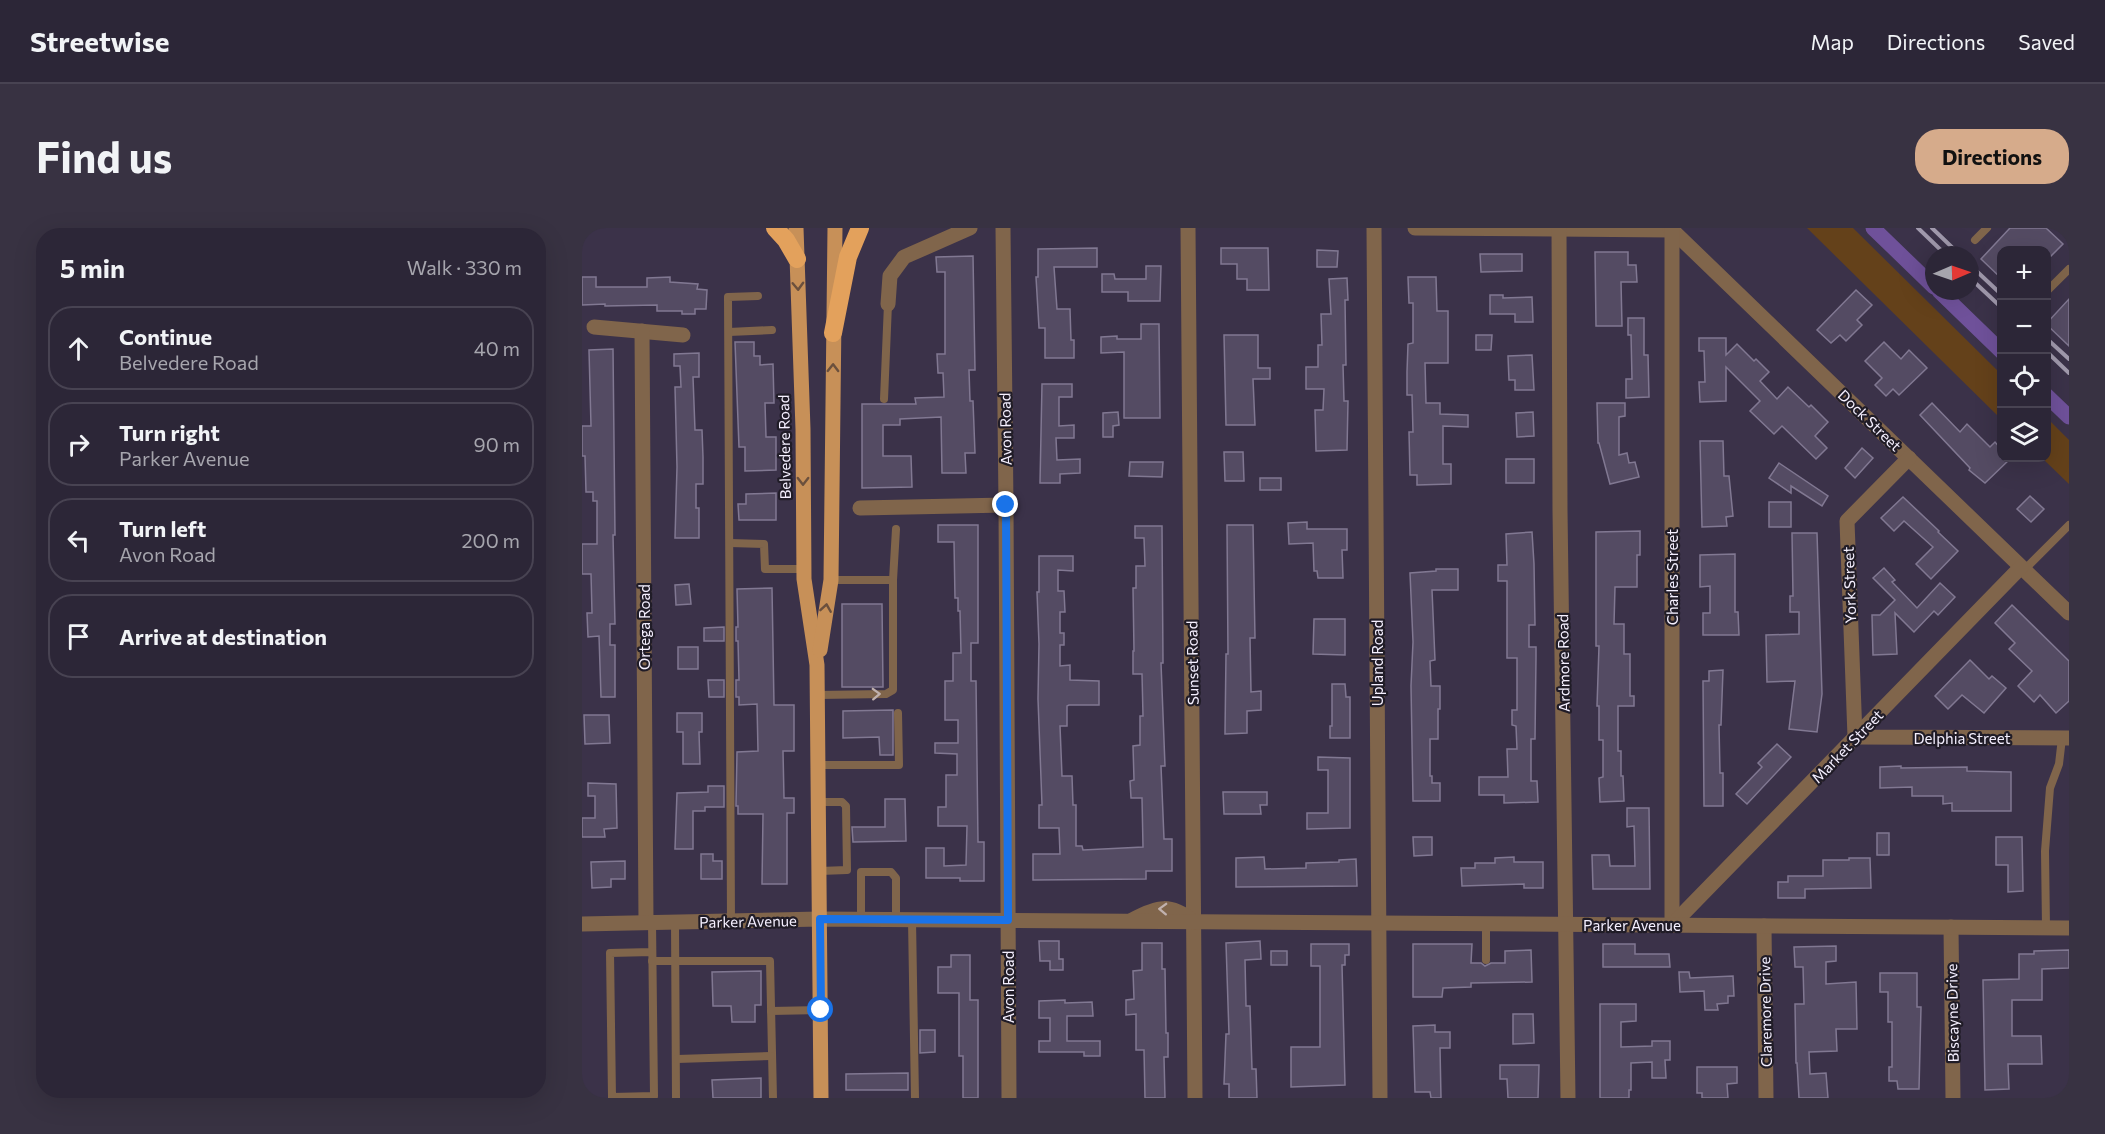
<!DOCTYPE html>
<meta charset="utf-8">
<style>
:root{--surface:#2c2637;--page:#383242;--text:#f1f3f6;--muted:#a6a5ad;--line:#484352;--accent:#d6ab8b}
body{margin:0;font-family:Commissioner,sans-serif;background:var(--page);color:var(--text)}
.controls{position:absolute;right:18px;top:18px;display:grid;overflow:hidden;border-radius:12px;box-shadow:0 6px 24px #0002}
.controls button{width:54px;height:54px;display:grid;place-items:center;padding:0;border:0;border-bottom:2px solid var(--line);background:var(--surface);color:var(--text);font:30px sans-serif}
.compass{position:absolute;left:1343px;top:18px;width:54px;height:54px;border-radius:50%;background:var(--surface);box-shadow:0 6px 24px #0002;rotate:88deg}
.stop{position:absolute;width:18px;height:18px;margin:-14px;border:4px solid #1a73e8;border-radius:50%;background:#fff}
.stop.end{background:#1a73e8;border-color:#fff;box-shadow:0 2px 6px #0008}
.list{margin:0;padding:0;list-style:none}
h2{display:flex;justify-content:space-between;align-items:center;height:78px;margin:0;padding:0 24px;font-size:26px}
h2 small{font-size:20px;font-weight:400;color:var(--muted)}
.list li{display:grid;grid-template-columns:39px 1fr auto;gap:18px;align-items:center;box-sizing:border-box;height:84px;margin:0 12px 12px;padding:0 12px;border:2px solid var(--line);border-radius:24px}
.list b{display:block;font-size:22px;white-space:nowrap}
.list p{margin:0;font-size:20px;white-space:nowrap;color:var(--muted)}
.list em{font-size:20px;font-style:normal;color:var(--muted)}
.icon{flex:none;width:33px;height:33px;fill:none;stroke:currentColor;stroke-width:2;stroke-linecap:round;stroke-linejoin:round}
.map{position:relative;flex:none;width:1487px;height:870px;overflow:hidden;border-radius:24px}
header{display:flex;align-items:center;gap:36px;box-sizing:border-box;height:84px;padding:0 30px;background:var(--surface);border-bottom:2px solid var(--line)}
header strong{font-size:28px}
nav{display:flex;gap:33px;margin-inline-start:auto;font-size:21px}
.intro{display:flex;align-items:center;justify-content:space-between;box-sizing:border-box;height:144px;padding:0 36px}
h1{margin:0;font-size:42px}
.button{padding:15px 27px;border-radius:24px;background:var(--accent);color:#111;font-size:21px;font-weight:700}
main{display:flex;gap:36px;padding:0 36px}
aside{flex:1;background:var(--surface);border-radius:24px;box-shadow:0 6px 24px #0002}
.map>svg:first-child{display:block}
</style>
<header>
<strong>Streetwise</strong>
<nav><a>Map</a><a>Directions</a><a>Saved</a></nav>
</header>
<div class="intro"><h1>Find us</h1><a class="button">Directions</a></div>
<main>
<aside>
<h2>5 min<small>Walk · 330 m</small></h2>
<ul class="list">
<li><svg class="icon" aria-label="ahead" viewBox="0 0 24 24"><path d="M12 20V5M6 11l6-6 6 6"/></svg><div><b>Continue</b><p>Belvedere Road</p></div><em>40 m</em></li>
<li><svg class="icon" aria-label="right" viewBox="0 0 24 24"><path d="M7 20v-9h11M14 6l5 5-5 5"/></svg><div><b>Turn right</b><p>Parker Avenue</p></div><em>90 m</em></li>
<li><svg class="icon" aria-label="left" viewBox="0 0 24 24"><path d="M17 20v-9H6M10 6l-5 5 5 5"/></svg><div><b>Turn left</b><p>Avon Road</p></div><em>200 m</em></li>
<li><svg class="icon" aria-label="arrive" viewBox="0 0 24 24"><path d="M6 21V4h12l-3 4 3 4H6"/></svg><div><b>Arrive at destination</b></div></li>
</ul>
</aside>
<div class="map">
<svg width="1487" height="870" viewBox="0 0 1487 870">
<rect width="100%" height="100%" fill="#3b3249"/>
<!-- green -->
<g fill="#64411a">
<path d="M1225,0H1271L1419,146V191Z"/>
<path d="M1465,190L1487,212V256L1460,230H1464Z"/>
</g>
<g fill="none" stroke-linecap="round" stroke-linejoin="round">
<!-- canal -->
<g stroke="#6f519a" stroke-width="15">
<path d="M1291,0L1352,59"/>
<path d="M1357,63L1420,124"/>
<path d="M1464,167L1487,189"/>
</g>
</g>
<!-- building -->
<g fill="#544b63" stroke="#817892" stroke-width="1.5">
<path d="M1428,0H1464L1481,16L1464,33V22H1419V50L1399,31Z"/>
<path d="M515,20V39H472L475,81H488L489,112H492V130H463V100H457L454,49H456V21Z"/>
<path d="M639,20H686L687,62H665V51H655V36H639Z"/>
<path d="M735,22L756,23L755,39H735Z"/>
<path d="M1013,24H1046V37H1054L1055,54H1039L1040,98H1014Z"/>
<path d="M898,26H940V43L899,44Z"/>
<path d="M391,28L393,142H387L388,173H391L393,225H383L384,245H360L359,189L318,191V197H301V228H329L330,259L280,260V176H334L333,170L362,169L361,145H356L355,126H363V44H355L354,29Z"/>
<path d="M564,38H579L578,73H546V64H520V46H532L533,51H564Z"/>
<path d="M0,49H14V59H65V50L88,49V54L116,56L115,61L125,62L124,81H113V86H100V83H75V77L23,78V76L0,77Z"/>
<path d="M826,49H854L855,83H866V135H843L844,175H858V186L886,187V199L861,198V236H869V256L835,257V247H828L827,204H831L830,167H825V144L826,116L831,115V75H827Z"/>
<path d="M765,50L766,72H763L764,137H761L762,173H766L765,222L734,223L733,182H741L742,161H724V139H736V117H740L739,86H749L747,51Z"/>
<path d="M1274,62L1290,77L1275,92L1280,97L1264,113L1258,107L1249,115L1235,102Z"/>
<path d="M908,67H921V70L950,69L951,94H933V86H908Z"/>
<path d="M1487,71V118L1464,96Z"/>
<path d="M1046,90H1062V127H1066L1067,169L1044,170V151H1050L1049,107H1046Z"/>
<path d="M559,96H577L578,190H542V124L519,125V109L535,108V111H559Z"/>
<path d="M642,107H676V140H688V151H671L673,197H644Z"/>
<path d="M894,107H910L909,122H894Z"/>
<path d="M1117,110H1144V127L1155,116L1172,133L1174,131L1187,144L1178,153L1195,171L1206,159L1227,179L1229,177L1246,194L1233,208L1245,220L1234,231L1200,198L1192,206L1168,183L1178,173L1144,139V173L1118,174L1117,154H1123L1122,123H1117Z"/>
<path d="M153,114H172V128H178V137L191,136L192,175H183L184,209H194V242L163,243V219H157Z"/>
<path d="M1302,114L1319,131L1327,122L1345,140L1317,167L1311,161L1304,168L1293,157L1300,150L1283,133Z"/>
<path d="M31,121L33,307H31L33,396H28V417H33V469H19L17,408L6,409L5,385H10L9,346H0V316H15V273H11V264H4L3,228H0V198H9L7,122Z"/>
<path d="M117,125V149H111L113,202H120L121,229V256H114V280H117V310H93L95,239L93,159H99L98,138H92V126Z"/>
<path d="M950,127L952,162H933V152H927L926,128Z"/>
<path d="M460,156H490V169H477V198L492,197V210H474L475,232L498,231V245L478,246V255H458Z"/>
<path d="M1015,175H1043V188L1037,189V227L1045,225L1047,235L1053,234L1057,249L1028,256L1017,215H1016Z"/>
<path d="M1350,175L1378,204L1385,196L1408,219L1413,214L1419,221V230H1429L1403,255L1387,242L1388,240L1338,187Z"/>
<path d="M536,184L537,197L531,198V209H521V185Z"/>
<path d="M951,184L952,208L935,209L934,185Z"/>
<path d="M1118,213H1141L1142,248H1147L1151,288L1144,289L1145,298L1120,299Z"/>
<path d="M1280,220L1291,230L1273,250L1263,240Z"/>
<path d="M642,224H661L662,253H643Z"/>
<rect x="924" y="231" width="28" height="24"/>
<path d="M548,234H581L580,249L547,248Z"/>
<path d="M1197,235L1246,268L1240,278L1209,258V265L1187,250Z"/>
<rect x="678" y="250" width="21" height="12"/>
<path d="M194,265V292H157L156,276H164V266Z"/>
<path d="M1448,268L1462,281L1449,294L1435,281Z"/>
<path d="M1321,269L1357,303L1356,304L1376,323L1349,351L1334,336L1351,319L1322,293L1312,303L1299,290Z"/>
<rect x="1187" y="274" width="22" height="25"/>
<path d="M725,294V301H765V322H760L761,350H736L735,343H732L731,315L707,316L706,295Z"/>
<path d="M356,297H396V415H389V453H394L396,614H402V653H378V650H344V620H362V638L384,637L385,598H356V579H364V547H375V526L353,525V515H376V492H363V453H371V425H379L378,383H376V370H373L372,314H356Z"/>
<path d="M645,297H671L673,410H668L669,464L679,463V482L665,483V505L643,506L644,426H646Z"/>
<path d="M553,298H580L581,435H579L583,538H579L582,611H590V643H564V651L451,652V626H478L477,600H457V577H460L456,471L457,416L455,364H457V328H491V343L476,342V363H482L483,384H478V405H482V417H478V438L488,437V452L517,453V477H487L485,478V498H478L480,548H490L491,577H494V618H500L501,622L561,619L560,570H549L548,553L552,552L551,518L558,517V488H561L560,446H551V423H552L551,360H554V338H563L562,310H553Z"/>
<path d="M1058,303V327H1055V359H1033L1032,396H1042V426H1048V468H1052V478H1036V523H1039V548H1041L1042,573L1018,574L1017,550L1021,549V512H1017V478H1015L1017,418H1014V304Z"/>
<path d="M950,304L952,336L953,397H947V419H954V429L953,511H949V553H955L956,574L922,575V567H897V549H926L925,521H935L934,498L930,497V482H935V430H925V353H916V337H925L924,306Z"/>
<path d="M1210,305H1235L1240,466L1235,504L1207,501L1213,453L1185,454L1184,407L1217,406V384H1208V368H1211Z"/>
<path d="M1153,326V384H1156L1157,407H1121V385H1128V358L1118,359V327Z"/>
<path d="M1302,340L1313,352L1310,354L1335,380L1358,355L1373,369L1356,387L1352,383L1332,404L1313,385L1315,426L1291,427L1290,387H1298L1313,372L1291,350Z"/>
<path d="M854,341H876V362H850L853,432L848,433L849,458H858V481H856V511H848V548H850V555H858V573H831L829,458L831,414L828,345L854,343Z"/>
<path d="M107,356L109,376L94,377L93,357Z"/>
<path d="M190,360L192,477H212V523H201L202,570H212V585H205V656H180L181,586H156V578H154L155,524L176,523L175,476L157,477V469H154V452H157L156,413H154V399H156L155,361Z"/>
<path d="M260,376H300L301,459H260Z"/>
<path d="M1430,377L1487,433V473L1474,485L1458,467L1452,474L1436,458L1450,443L1427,421L1433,415L1413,395Z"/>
<path d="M732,391H763V427L731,426Z"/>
<path d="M142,399V413H122V400Z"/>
<rect x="96" y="419" width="20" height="22"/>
<path d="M1388,432L1407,451L1410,448L1424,460L1402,485L1380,467L1366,481L1353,468Z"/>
<path d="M1141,442L1139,497H1137L1138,545H1141V578H1122L1121,453H1127V443Z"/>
<path d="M126,452H142V469H127Z"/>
<path d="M750,456H763L764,469H768V510H748V498H750Z"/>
<path d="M311,482V527H298L297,509L261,510V483Z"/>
<path d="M95,485H120V504H117L118,536H101V504H95Z"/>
<path d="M2,487H27L28,515L3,516Z"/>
<path d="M1195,516L1209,529L1165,576L1154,566L1180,539L1176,535Z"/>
<path d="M736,529L768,530V600L725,601V585H746V542H736Z"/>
<path d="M1319,538V540L1385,539V543L1429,544V583H1370V575L1361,576V568H1330V559L1298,560V539Z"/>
<path d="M6,555L34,556L35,600L22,601L23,609H0V590H13V568H6Z"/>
<path d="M126,558H142V579H123V583H111V621H93L95,565L126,564Z"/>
<path d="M641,564H685V577H678L679,586H642Z"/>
<path d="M303,571H323L324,613L271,614L270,599H303Z"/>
<path d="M1045,580H1067L1068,661H1011L1010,627H1027L1028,638H1053L1052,598L1045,599Z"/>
<rect x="1295" y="605" width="12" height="22"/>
<path d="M831,609H850V627L832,628Z"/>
<path d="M1414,609H1440L1441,663L1426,664V637H1414Z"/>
<path d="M119,626H131V633H140V651H119Z"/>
<path d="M682,629L683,641L724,640V635L757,634V632L774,631L775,658L654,659V630Z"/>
<path d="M932,629V634H961V660H942V656L880,658L879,640H893V635H913V630Z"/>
<path d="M1267,630H1288L1289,660L1223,661V670H1196V654H1206V648H1241V632H1267Z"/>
<path d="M43,633V651H29V659L10,660L9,634Z"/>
<path d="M457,713H477V731H481V742H468V733H458Z"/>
<path d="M678,713L679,731L663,732L664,778H668L670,841H674L675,870H647V856H642L644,806H647L644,715Z"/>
<path d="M560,715H580V741H583L584,805H586V829H582L583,870H563L562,822H554V786L544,787V772L552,771L551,743L560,742Z"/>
<path d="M729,716H767V727H763V737H760L763,857L709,859V819H738V738H729Z"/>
<path d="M831,716H890L889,735H899L903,738L909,735H923V723L949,722L950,754L889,755V759L861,760L860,769H831Z"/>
<path d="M1021,716H1053V726H1087L1088,739H1021Z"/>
<path d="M1254,718V733L1244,734V756L1274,754L1275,801H1254L1255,823L1227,824L1228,846L1244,845L1246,870H1217L1215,835H1214L1213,776H1222L1221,739H1213L1212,719Z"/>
<path d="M1487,722V740L1460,741V772H1430V808H1459L1460,836H1426L1427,861L1403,862L1401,752L1437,751V726H1452V723Z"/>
<rect x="689" y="723" width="16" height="14"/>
<path d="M369,727H388V772H396V870H381V828H377V765H356V739H369Z"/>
<path d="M179,743V777H173V794H150L149,778H131L130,744Z"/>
<path d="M1097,744H1107L1108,750L1151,748L1152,768H1146V775L1135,776L1136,782H1123L1122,763L1098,764Z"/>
<path d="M1298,745H1335V779H1339L1337,861H1316L1315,853H1307V839H1310V794H1306V764H1298Z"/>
<path d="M483,772V775L510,774L511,788H485V813H518V828H502V824H457V813H468V790H457V773Z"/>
<path d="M1018,776H1054V793L1039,794V819L1070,818V813H1088V832H1083L1084,850H1070V834L1049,835V862H1047V870H1018Z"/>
<path d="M931,786H951L952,815L931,816Z"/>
<path d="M853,797V804H868V820H858L859,870H849L848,864H833L831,798Z"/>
<path d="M338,802H353V824L338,825Z"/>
<path d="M918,837H957L956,870H926L925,851H918Z"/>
<path d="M1115,839H1155V855L1145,856L1146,870H1120V865H1115Z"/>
<path d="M326,845V862H264V846Z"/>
<path d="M179,850V870H131L130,852Z"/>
</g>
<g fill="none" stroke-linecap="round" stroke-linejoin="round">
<!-- service -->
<g stroke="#80654b" stroke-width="8">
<path d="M1393,12L1405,0"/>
<path d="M1464,64L1487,41"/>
<path d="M147,104L190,102"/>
<path d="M302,171L306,76"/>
<path d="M148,315L182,316L183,341H222"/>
<path d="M1442,342L1487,297"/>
<path d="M249,352H311"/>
<path d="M236,467L304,466L311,462V352L314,301"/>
<path d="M237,537H317L316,485"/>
<path d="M237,574H260L264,578L265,642L238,643"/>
<path d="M279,691V644H309L314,650V692"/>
<path d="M330,692L333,870"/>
<path d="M149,693L146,69L176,68"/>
<path d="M70,694L72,868L30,869L28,725L70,724"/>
<path d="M93,694L94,870"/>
<path d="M904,696V732"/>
<path d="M1464,700L1463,623L1468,560L1477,536L1480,510"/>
<path d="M70,733H188L191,870"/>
<path d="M189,783L239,782"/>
<path d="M95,831L189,828"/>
</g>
<!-- minor -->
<g stroke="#80654b" stroke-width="15">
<path d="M421,0L424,277L427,870"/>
<path d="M606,0L613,870"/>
<path d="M792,0L798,870"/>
<path d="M833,0L1090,2"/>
<path d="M977,0L978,282L986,870"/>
<path d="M1088,0L1487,385"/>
<path d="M1090,0V697"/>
<path d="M306,76L308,48L322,29L388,0"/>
<path d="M12,99L101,107"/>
<path d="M60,103L64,694"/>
<path d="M1327,230L1265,293L1273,509L1487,510"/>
<path d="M278,280L424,277"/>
<path d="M1090,697L1439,339"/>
<path d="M1182,698L1184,870"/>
<path d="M1369,699L1371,870"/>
</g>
<!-- tertiary -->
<g stroke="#80654b" stroke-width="15">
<path d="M550,692C576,678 588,675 612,694"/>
<path d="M0,696L238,691L1487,700"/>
</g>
<!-- primary -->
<g stroke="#c79058" stroke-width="15">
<path d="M214,0L221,201L222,351L235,437L239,870"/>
<path d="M238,422L249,352L253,0"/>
</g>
<!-- motorway -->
<g stroke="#e3a15c" stroke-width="18">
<path d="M193,0L204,12L215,31"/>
<path d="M251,105L266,29L278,0"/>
</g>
<!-- rail -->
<g stroke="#a19aad" stroke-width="4">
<path d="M1336,0L1364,27"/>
<path d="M1350,0L1378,27"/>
<path d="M1388,37L1420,67"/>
<path d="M1388,50L1420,80"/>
<path d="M1464,110L1487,131"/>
<path d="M1464,123L1487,145"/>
</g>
</g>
<!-- one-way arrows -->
<defs><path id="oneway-chevron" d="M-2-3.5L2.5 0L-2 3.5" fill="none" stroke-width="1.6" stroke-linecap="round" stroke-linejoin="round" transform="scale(1.5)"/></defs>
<g stroke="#6b503d">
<use href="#oneway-chevron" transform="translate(216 58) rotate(88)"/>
<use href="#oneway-chevron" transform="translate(251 140) rotate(-89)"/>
<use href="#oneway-chevron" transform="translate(221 253) rotate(90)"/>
<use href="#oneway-chevron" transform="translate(244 380) rotate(-81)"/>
</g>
<g stroke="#c0b1ae">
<use href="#oneway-chevron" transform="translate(294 466) rotate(-2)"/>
<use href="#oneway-chevron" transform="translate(581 681) rotate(-178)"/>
</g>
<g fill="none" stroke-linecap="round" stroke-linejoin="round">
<!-- route -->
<path stroke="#1a73e8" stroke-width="8" d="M239,782L238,691L426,692L424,277"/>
</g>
<g text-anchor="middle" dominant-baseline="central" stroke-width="4.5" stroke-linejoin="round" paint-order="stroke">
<!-- street labels -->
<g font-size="15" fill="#f5f0ff" stroke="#201c27">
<text transform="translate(1288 192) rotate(44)">Dock Street</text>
<text transform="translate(423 201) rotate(-91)">Avon Road</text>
<text transform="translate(202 219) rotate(-91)">Belvedere Road</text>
<text transform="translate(1090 349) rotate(-90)">Charles Street</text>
<text transform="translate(1267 357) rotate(-92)">York Street</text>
<text transform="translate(62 399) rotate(-90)">Ortega Road</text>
<text transform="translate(610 435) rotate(-91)">Sunset Road</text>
<text transform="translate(795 435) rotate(-90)">Upland Road</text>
<text transform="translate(981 435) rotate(-91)">Ardmore Road</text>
<text x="1380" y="510">Delphia Street</text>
<text transform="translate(1265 518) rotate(-46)">Market Street</text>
<text transform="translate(166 693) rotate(-1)">Parker Avenue</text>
<text x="1050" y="697">Parker Avenue</text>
<text transform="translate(426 759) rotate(-90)">Avon Road</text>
<text transform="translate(1183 784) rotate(-91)">Claremore Drive</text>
<text transform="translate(1370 785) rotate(-91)">Biscayne Drive</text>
</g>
</g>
</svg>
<div class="controls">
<button>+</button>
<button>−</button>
<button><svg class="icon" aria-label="locate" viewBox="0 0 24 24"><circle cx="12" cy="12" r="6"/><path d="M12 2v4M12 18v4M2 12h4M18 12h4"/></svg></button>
<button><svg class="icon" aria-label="layers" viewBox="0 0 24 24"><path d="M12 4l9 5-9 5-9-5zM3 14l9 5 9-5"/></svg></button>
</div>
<svg class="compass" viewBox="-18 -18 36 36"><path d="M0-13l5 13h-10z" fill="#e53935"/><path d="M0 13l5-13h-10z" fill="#a6a5ad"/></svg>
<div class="stop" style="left:239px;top:782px"></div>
<div class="stop end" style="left:424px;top:277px"></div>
</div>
</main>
